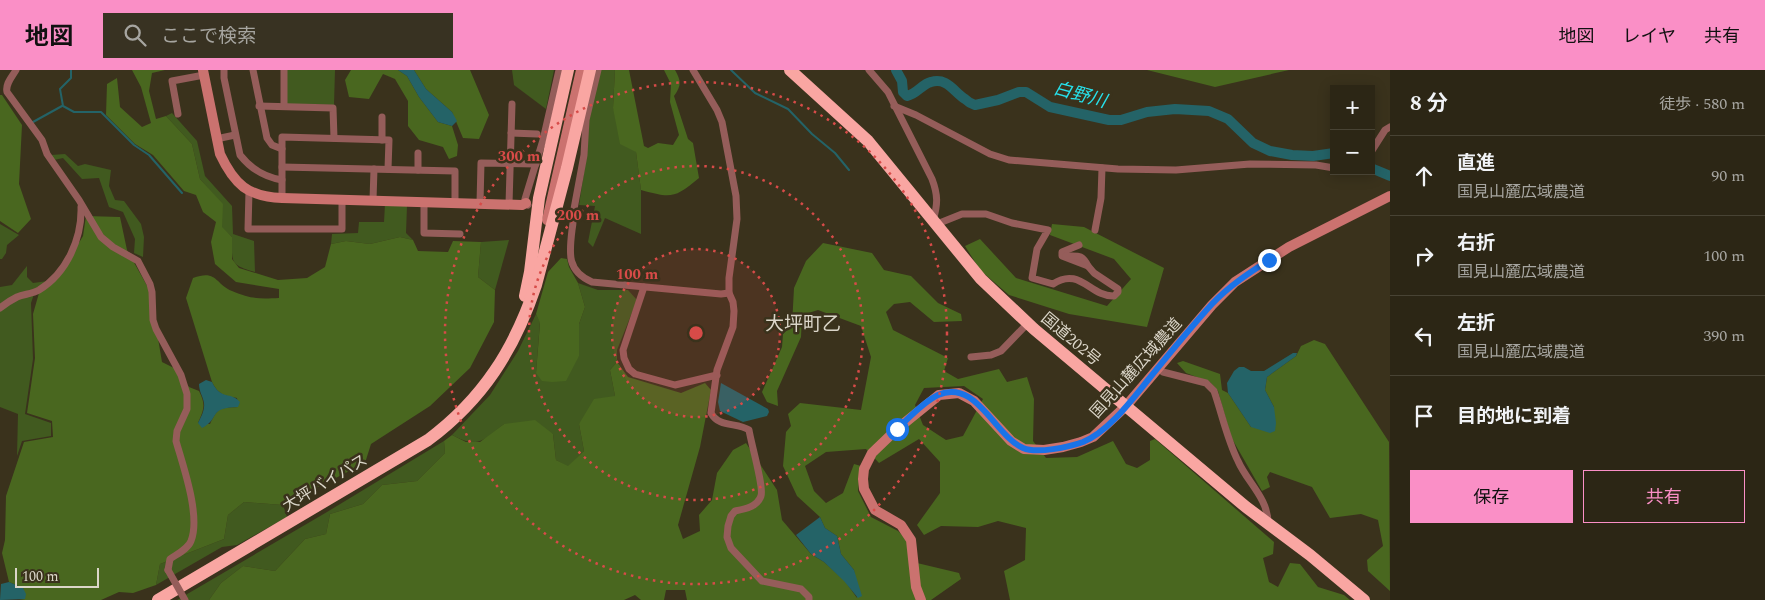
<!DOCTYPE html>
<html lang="ja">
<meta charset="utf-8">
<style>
:root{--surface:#2c2615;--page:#383222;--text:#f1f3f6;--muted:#a6a5a0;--line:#484334;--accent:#fa8fc6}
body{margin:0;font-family:Spectral,"Noto Sans JP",serif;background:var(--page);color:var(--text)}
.controls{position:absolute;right:15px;top:15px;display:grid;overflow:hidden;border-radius:0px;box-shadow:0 2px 12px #0003}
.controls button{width:45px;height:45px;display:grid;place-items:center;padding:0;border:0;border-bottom:1px solid var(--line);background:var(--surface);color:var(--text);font:25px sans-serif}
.scale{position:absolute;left:15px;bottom:12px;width:84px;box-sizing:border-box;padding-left:5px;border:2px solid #dbd6c9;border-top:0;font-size:14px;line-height:18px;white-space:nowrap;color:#dbd6c9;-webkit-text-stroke:4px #3a321c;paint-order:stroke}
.stop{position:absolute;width:15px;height:15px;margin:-11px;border:4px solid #1a73e8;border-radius:50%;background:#fff}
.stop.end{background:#1a73e8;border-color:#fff;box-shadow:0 1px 5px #0008}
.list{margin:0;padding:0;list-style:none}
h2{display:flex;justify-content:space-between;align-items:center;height:65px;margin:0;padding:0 20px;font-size:21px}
h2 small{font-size:16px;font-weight:400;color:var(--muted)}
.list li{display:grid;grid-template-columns:32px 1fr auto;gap:15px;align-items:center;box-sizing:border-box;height:80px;padding:0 20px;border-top:1px solid var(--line)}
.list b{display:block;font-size:19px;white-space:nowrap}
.list p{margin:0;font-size:16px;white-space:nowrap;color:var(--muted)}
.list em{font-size:16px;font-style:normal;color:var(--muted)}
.actions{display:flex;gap:10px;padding:15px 20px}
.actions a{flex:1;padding:11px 0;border:1px solid var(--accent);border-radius:0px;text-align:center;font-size:18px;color:var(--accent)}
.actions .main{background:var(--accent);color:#111}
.icon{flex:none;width:28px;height:28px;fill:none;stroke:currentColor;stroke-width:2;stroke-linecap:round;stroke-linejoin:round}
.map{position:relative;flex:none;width:1390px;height:530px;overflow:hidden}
header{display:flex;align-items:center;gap:30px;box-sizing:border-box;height:70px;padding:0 25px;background:var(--accent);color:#111}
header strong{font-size:24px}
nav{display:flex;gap:28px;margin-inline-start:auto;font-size:18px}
.search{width:350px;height:45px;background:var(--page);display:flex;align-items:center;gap:12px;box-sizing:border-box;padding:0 18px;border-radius:0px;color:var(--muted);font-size:19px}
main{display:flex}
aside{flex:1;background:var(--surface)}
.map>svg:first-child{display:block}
</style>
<header>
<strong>地図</strong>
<div class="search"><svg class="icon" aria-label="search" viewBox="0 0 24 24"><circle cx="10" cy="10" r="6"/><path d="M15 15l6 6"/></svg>ここで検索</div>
<nav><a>地図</a><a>レイヤ</a><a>共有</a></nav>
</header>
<main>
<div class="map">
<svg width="1390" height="530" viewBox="0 0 1390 530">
<rect width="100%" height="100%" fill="#3a321c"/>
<!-- green -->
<g fill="#415a1f">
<path d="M286,0H335L334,35L286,34Z"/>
<path d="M512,0H554L546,39L514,15Z"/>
<path d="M601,0H615L613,38L636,82L641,120V164L605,148L593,177L588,172L595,136L579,135L587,83L589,48Z"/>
<path d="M172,43L197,71L205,106L232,136L233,164L254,171L255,202C229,195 232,191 232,167L222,158V134L200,109L192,74L166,46Z"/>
<path d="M65,84L78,96L85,94L111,100L109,116L115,130L124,131L141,154L144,167L143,187L134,183L135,169L123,142L109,137L99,108L82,109L63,88L54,90L51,85Z"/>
<path d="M385,134L407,136L406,163L413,170L400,167L370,174L346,171L331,174L332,164L358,163L359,152H384Z"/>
<path d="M0,154L19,165L7,175L6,183L2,189H0Z"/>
<path d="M509,170L495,220L478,207L481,172Z"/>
<path d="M27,196V207L33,213L48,211L35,221L31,233L33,289L25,344L51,353V366L22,371L17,386L18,344L0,337V217L12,215Z"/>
<path d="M578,213L598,220H628L637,230L617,280V292L610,300L615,326L579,354L584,381L568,397L556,390L553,364L504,354C482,371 479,379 452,365L490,325L518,281L536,244L540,252L536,303L579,286V254L585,237Z"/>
<path d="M444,371L445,383L417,411L382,415L363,434L330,444L326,464L305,469L275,501L243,496L221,513L209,530H177L327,442Z"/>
<path d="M244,432L283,435L287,447L237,475L222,477L156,515L160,494L224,469L228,445Z"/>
</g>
<!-- forest -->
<g fill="#49671f" fill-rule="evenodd">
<path d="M132,0H165L152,3L149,21L156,49L166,46L192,74L200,109L223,134L222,157L232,167V189L239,198L278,210L307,208L325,197L331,174L346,171L370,174L400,167L413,170L418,181L448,182L453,171L481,172L478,207L495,220L494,252L470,298L430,336L371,374L365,393L283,435L244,432L228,445L224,469L160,494L156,515L133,523L119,522L101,530H19L25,529L23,518L9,512L2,483L5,470L6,426L24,372L53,367L52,351L27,343L35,288L33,244L39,223L50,216L70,188L83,166L86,146L120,147L127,180L150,221L162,292L176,299L189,317L199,321C206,335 204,339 198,353L210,354C218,337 220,338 238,337L237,328C224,326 218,324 212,312L186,228L193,208C217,199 215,214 232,221C251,229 259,229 279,228V219L236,212L215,194L211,172L216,152L203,142L196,125L184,121L153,85L135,74L106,45L107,14L117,8L120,37L142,57L151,53L141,17Z"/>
<path d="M351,0H398L407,6L419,27L438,52L452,56L458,75L457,86L449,89L443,77L419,70L408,56V31L395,9L383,4L369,29L349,27L345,10Z"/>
<path d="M414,0H470L489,45L479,69L463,68L452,42L426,19Z"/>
<path d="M615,0H629L644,76L648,78L658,73L673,75L679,65L670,32L671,14L664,0H675C681,11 682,15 674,26L688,69L693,73L699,108C674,129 671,128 641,120L636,82L620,74L613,38Z"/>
<path d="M1147,0H1289L1215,17Z"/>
<path d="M0,25H2L22,55L19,114L31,149L18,163L0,151Z"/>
<path d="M1052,154L1084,157L1164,198L1147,257L1069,244L1009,225L980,200L965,176L980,169L1016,208L1107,236L1131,209L1114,189L1050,165Z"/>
<path d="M823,173L872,183L884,200L911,206L938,233L961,244L962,251L934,252L910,232L894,234L886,242L893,260L948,288L944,301L958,309L999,299L1007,312L1027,307L1034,329L1033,371L1046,388L1077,387L1113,371L1126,394L1137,398L1150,390V371L1155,369L1274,472L1273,484L1263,488L1269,512L1278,517L1290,493L1300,494L1318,517L1344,525L1350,530H1010L1004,501L1025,490L1026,458L998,451L978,457L941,456L924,465L917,455L940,423V392L919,369L879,393L866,379L826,382L805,396L814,421L826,433L843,423L854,394L861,396L858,421L871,447L898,461L915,477L917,493L959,503L961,509L931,530H687L685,520H666L664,530H641L635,525L624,530H209L221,513L243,496L275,501L305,469L326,464L330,444L363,434L382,415L417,411L445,383L444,371L452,365L466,372H480L504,354L535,350L553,364L556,390L568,396L584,381L579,354L594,329L615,326L610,300L617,292L628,307L681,323L705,313L711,320L700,377L678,455L683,469L700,461L699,445L712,430L717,403L733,380L746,373L777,420L782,450L811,484L824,492L845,511L857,528L854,500L841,484L837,466L825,458L820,447L797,426L783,396L786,362L791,356L788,344L800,333L861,340L871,287L861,256L818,240L802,245L801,267L777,321L778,336L767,332L762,322L782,277L783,264L792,255L794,218L806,191ZM964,316L983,329L963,366L946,370L923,355L915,335L924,318Z"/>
<path d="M561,188L567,189L569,197L578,213L585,237L579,254V286L566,311L552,312L542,311L536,303L540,253L536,244L548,202Z"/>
<path d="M1314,270L1325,274L1389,372L1390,521L1368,501L1367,490L1383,476L1378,450L1361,444L1330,448L1312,417L1270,402L1267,407L1270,417L1262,421L1231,367L1218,321L1210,312L1186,303L1177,293L1183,291L1220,304L1222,320L1228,323L1251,357L1274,337L1265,320L1267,307L1296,286L1301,276Z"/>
</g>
<!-- water -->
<g fill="#246367">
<path d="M398,0H414L426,19L452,42L457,51L452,56L438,52L419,27L407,6Z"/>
<path d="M1293,283H1297L1296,286L1267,307L1265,320L1274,337L1276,353L1275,361L1270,363L1251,357L1228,323L1227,313L1234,301L1239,297H1244L1251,301H1264Z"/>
<path d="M206,310L212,312C221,331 231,321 240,332L238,337C207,338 221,348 202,358L198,353C201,347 205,340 204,333C203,326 199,322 199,314Z"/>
<path d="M721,313L768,339L769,342L767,346L743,352L720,341L718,332Z"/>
<path d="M820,447L825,458L837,466L841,484L854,500L862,526L858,528L844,511L824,492L811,484L796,465Z"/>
<path d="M9,512L23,518L26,524L25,529L0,530L1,514Z"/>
</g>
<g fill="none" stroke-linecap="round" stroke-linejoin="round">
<!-- stream -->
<g stroke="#246367" stroke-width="2">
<path d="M71,0V8L60,19L63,36L74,42H101L134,75L149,85L182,123"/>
<path d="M731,0L755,23L788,39L812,64L835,83L849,100"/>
<path d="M33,52L62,36"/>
</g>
<!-- river -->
<g stroke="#246367" stroke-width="10">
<path d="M896,0L902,11L903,22L907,26C917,24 922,14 931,12C947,7 954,22 965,29C968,32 972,34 975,35L998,30L1019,22H1026L1050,37L1109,50H1121L1147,42L1175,39L1209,41L1228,49L1253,73L1270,81L1292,85L1313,86L1334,83"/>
<path d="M1371,98L1390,106"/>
</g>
<!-- street -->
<g stroke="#955d5a" stroke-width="7">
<path d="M16,0C12,7 5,14 7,22L42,70L47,84L79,130L101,167L113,177L138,191L150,214L152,222L153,250L156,259L181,305L187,324V339L177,361L176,371C183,396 201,446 191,471C188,479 177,484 170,489L168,500"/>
<path d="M224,0V8L240,85C251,99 264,107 282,110"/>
<path d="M253,0L267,68L272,75L282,79"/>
<path d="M693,0L717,40L722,52L736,126L737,149L729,208V223L733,232L734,241L733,257L717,300L711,343C719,358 737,352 749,360C751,373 764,417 761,426C757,437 745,439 735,441L731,446L728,456L727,467L731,478L762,511L801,519L809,527V530"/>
<path d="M869,0L888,22L932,109C938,125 938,134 933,151"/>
<path d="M259,36L333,38L334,68"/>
<path d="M284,36V0"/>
<path d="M894,36L916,45L990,84L1009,90L1118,99L1176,100L1250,94L1316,95L1334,98"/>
<path d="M178,44L172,11L204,5"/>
<path d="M511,63L537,64"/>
<path d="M216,69L235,65"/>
<path d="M382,70V47"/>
<path d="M1371,82L1385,60L1390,57"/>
<path d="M282,97L455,101V133"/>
<path d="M418,100V83"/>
<path d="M249,121L248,159H342V130"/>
<path d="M282,128V67L389,70L388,99"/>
<path d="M373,130L374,99"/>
<path d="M424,132V163L460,164"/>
<path d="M480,133L481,93L536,94"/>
<path d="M509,134L512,34"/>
<path d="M528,135L525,129L543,70L559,0"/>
<path d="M567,144H571L574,139L584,85L586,50L598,0"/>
<path d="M571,144C574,150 573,154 572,160C569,184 567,201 592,212L721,224L729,223"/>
<path d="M937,154L962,144H986L1012,153L1048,160L1037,179L1032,208L1053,214C1080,196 1090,227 1114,226L1118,222V219L1094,203L1088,196L1062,186V182L1079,175"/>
<path d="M1095,160L1101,128L1102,98"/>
<path d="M1066,186C1078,186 1082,184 1088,196"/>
<path d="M644,217L623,280L624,288L629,299L635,304L675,315L717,305"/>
<path d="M0,238C5,234 11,230 17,227C24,224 32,224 39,220C67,203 82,168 81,137"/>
<path d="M971,287L991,285L1001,281L1028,253"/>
<path d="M1158,298L1163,302L1206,313L1214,321C1222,344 1227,369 1238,391C1247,412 1268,428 1268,453"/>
</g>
<!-- secondary -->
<g stroke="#cb726f" stroke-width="10">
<path d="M203,0L220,84C234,114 248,127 282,128L522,135L526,133"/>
<path d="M547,150L581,0"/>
<path d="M921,530L916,517L911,470L901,455L875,440L864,419L863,409L864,399L872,383L897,359L939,325L959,323L974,331L1011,371L1024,379L1044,380L1063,377L1081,372L1093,367L1126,336L1212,235L1235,212L1289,177L1390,126"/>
</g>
<!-- highway -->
<g stroke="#f9a6a2" stroke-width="12">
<path d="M790,0L868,71L981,209L1034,259L1246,437L1310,485L1364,530"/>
<path d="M525,226L530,202L539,128L568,0"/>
<path d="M158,530L428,370C483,329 514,280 536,215L567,98L590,0"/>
</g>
<!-- street-bridge -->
<path stroke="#955d5a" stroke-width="7" d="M168,500L185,530"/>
</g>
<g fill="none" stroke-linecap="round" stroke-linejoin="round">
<!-- route -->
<path stroke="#1a73e8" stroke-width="6" d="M897,359C909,348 923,332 938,325C976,308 994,365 1023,378C1037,384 1069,377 1083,372C1108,362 1131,331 1148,310C1169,284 1190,258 1212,234C1229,216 1249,203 1269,190"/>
</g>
<!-- distance rings -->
<circle cx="696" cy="263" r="84" fill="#d74b48" fill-opacity=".12"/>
<g fill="none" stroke="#d74b48" stroke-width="2.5" stroke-dasharray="2.5 5">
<circle cx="696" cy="263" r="84"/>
<circle cx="696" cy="263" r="167"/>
<circle cx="696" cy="263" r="251"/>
</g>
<g text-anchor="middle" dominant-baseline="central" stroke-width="5" stroke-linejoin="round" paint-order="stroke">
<!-- street labels -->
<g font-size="16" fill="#dbd6c9" stroke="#3a321c">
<text transform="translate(1071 269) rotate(40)">国道202号</text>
<text transform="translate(1136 298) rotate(-48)">国見山麓広域農道</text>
<text transform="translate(325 413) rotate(-31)">大坪バイパス</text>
</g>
<!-- water labels -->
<g font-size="18" font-style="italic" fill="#27e1eb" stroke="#3a321c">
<text transform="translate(1080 25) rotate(15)">白野川</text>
</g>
<!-- quarter labels -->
<g font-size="19" fill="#dbd6c9" stroke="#3a321c">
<text x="803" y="254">大坪町乙</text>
</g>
</g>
<circle cx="696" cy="263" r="8" fill="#d74b48" stroke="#3a321c" stroke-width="2.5"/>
<g font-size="15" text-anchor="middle" font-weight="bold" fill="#d74b48" stroke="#3a321c" stroke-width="5" stroke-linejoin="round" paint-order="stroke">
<text x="519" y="91">300 m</text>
<text x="578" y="150">200 m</text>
<text x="637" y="209">100 m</text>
</g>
</svg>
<div class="controls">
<button>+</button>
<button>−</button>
</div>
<div class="scale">100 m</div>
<div class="stop" style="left:897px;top:359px"></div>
<div class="stop end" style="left:1269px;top:190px"></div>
</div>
<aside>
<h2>8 分<small>徒歩 · 580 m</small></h2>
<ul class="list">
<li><svg class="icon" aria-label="ahead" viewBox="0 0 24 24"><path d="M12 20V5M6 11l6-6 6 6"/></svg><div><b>直進</b><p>国見山麓広域農道</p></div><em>90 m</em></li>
<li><svg class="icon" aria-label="right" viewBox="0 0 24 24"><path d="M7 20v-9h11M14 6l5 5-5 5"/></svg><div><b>右折</b><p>国見山麓広域農道</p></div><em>100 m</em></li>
<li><svg class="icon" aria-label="left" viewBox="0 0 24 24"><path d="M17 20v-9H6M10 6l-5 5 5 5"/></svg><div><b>左折</b><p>国見山麓広域農道</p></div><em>390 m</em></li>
<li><svg class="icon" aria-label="arrive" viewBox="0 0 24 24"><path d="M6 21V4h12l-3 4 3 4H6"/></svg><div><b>目的地に到着</b></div></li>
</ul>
<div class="actions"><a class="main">保存</a><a>共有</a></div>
</aside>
</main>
